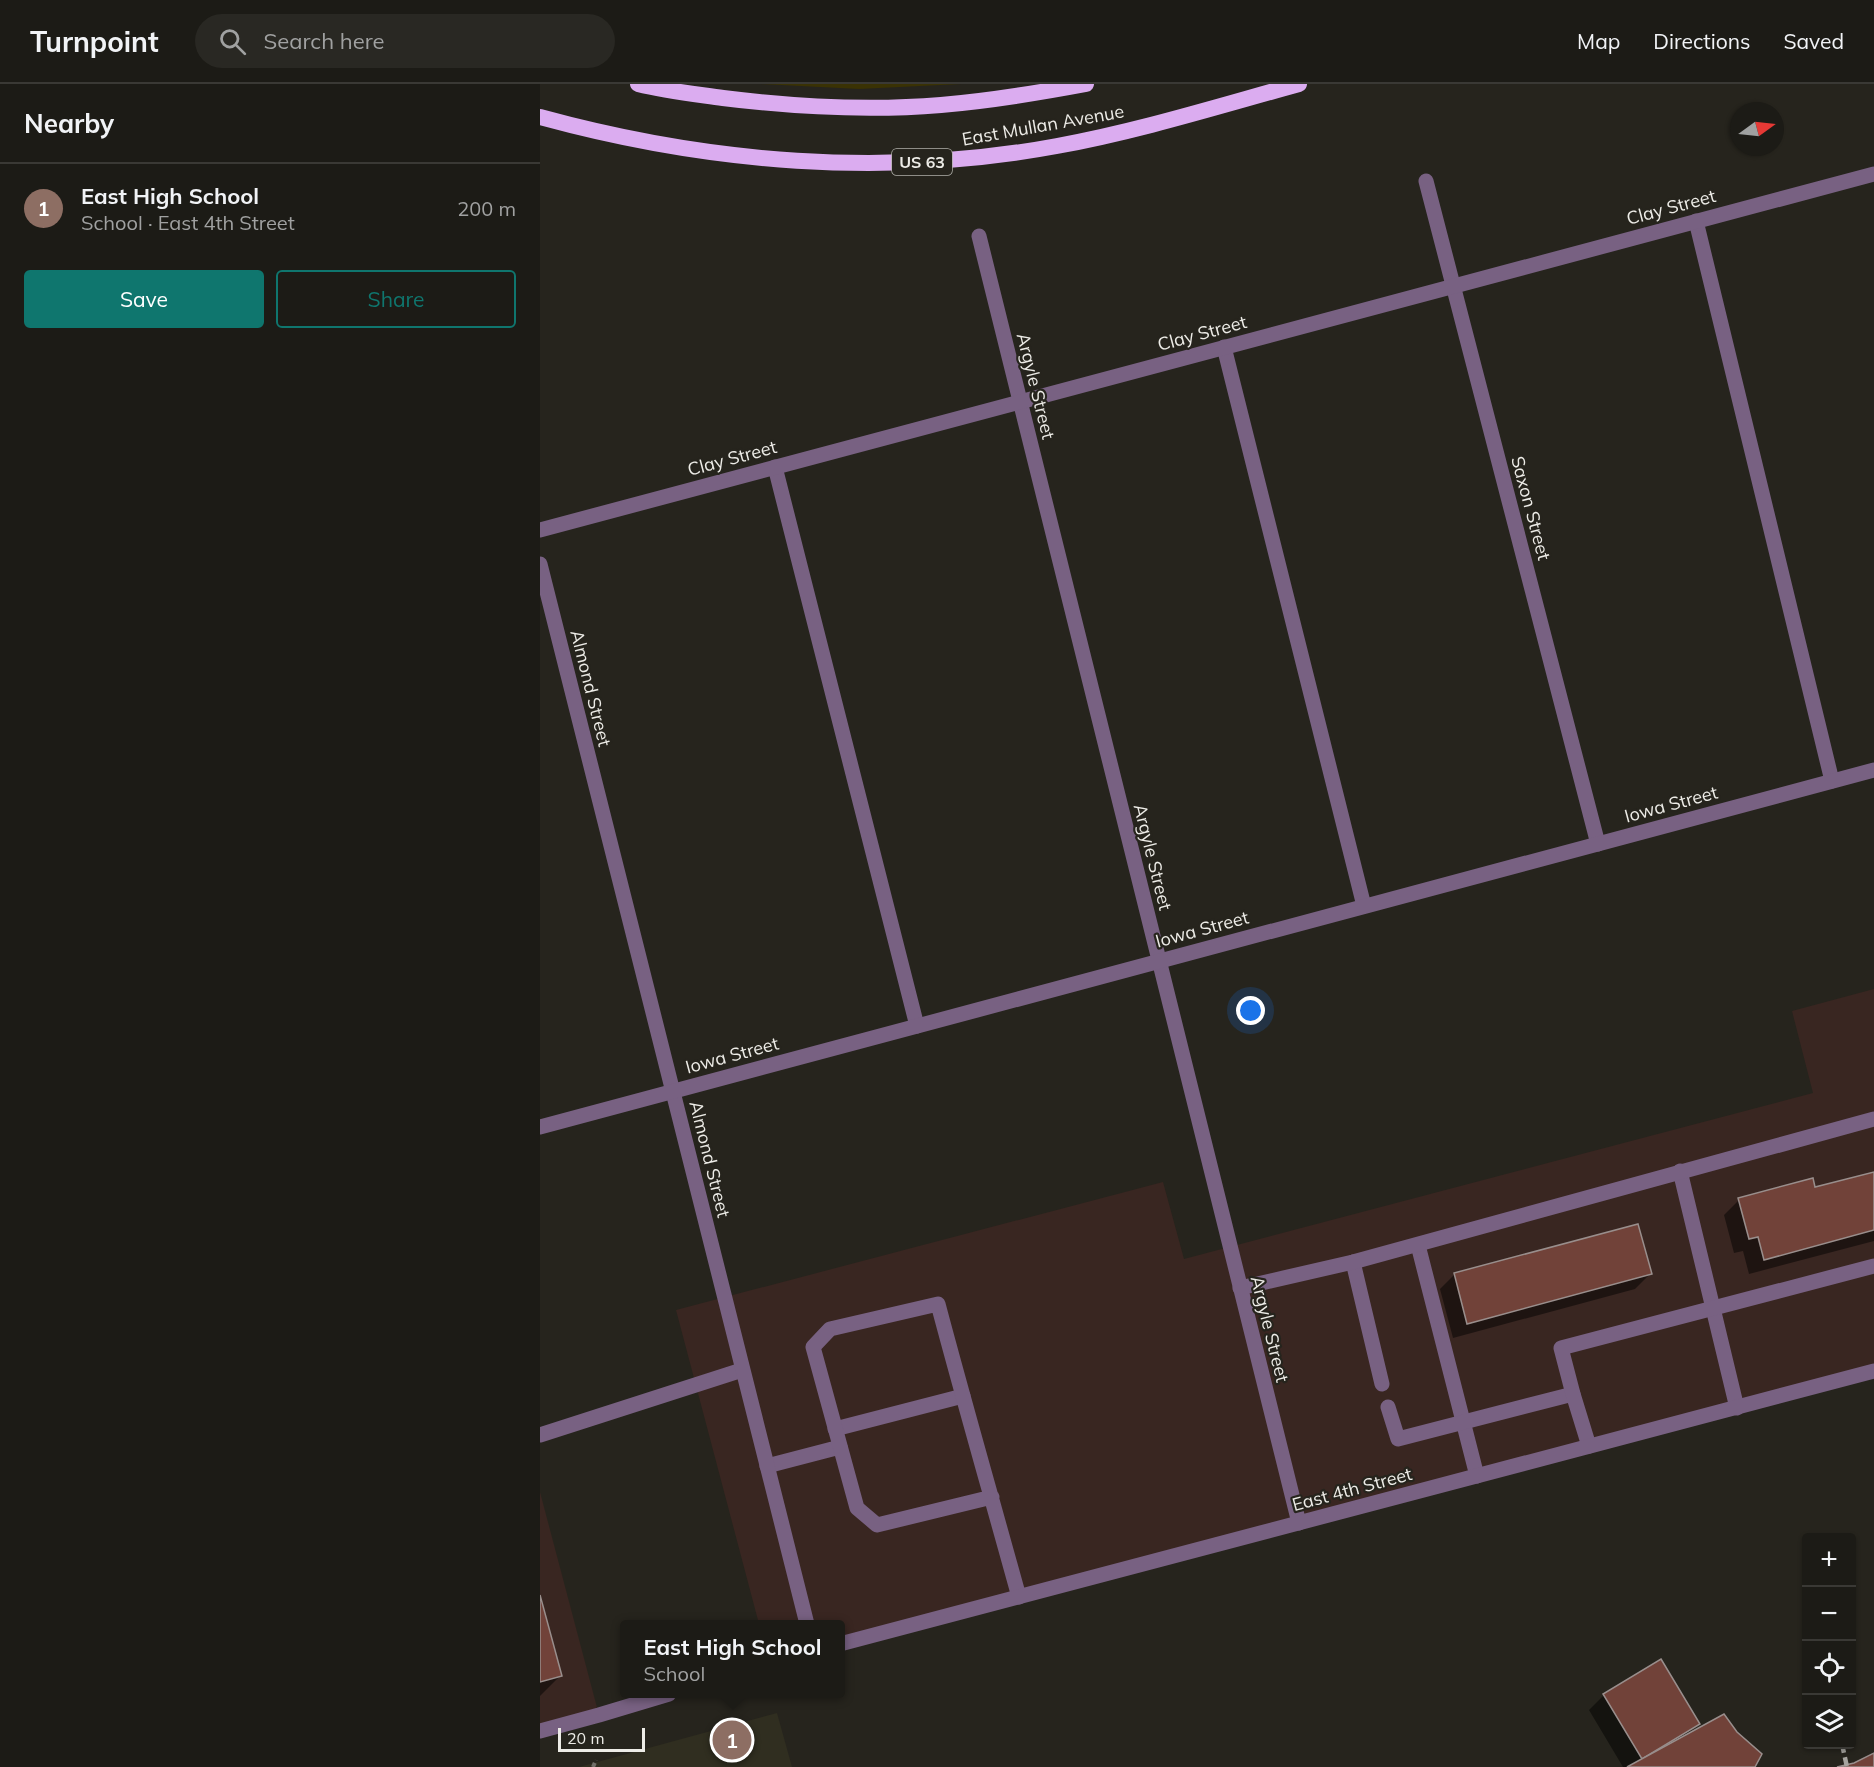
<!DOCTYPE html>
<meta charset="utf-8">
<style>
:root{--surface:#1c1b16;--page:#292823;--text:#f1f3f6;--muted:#a0a1a1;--line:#3a3935;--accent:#0f766e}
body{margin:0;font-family:Mulish,sans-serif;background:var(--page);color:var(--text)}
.controls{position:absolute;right:18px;bottom:18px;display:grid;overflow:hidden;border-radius:6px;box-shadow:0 2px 4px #0004}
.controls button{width:54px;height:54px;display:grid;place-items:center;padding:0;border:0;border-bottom:2px solid var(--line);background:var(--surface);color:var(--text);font:30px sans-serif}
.compass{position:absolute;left:1190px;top:18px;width:54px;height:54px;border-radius:50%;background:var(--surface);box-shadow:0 2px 4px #0004;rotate:75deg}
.scale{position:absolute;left:18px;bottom:15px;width:87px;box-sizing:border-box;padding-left:6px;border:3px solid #edece7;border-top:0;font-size:16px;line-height:21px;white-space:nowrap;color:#edece7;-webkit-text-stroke:4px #26241d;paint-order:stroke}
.you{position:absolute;left:711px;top:927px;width:21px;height:21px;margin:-15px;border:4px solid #fff;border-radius:50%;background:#1a73e8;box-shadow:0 0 0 9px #1a73e833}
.badge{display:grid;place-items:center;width:39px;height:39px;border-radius:50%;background:var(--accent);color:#fff;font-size:20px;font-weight:700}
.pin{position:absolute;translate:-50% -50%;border:3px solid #fff;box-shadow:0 2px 6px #0006}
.popup{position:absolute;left:80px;top:1536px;width:225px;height:78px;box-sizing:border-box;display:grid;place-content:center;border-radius:6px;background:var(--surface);filter:drop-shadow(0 2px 4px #0005);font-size:20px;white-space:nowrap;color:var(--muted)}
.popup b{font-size:22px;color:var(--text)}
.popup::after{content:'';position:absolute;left:50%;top:100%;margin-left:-12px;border:12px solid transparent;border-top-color:var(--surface)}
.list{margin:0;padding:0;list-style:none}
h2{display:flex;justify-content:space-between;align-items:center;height:78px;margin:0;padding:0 24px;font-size:26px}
h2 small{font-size:20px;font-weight:400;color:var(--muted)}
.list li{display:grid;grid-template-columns:39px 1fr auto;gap:18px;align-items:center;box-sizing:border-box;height:90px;padding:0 24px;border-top:2px solid var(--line)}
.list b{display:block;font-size:22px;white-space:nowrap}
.list p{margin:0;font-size:20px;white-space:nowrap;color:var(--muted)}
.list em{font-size:20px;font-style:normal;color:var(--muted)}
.actions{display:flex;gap:12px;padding:18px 24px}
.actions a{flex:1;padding:14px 0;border:2px solid var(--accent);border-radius:6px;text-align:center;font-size:21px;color:var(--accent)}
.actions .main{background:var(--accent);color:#fff}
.icon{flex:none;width:33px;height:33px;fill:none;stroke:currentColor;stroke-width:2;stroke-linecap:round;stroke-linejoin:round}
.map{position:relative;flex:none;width:1334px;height:1683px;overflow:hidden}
header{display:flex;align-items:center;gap:36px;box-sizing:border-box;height:84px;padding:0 30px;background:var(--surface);border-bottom:2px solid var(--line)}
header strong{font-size:28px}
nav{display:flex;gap:33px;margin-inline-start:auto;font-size:21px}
.search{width:420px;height:54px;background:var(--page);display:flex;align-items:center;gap:15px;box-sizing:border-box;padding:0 21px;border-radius:33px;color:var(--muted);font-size:22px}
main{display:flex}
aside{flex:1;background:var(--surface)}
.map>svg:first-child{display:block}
</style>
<header>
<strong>Turnpoint</strong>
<div class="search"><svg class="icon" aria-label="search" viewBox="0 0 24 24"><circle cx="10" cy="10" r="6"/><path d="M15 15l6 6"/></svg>Search here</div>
<nav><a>Map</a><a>Directions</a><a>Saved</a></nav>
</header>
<main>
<aside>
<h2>Nearby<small></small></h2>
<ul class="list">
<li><span class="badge" style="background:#8d6e63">1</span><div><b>East High School</b><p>School · East 4th Street</p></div><em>200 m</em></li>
</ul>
<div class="actions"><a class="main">Save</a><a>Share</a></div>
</aside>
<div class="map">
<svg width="1334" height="1683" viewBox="0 0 1334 1683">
<rect width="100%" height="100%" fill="#26241d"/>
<!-- built -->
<path fill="#302e20" d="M237,1629L252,1683H39Z"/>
<!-- industrial -->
<g fill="#392621">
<path d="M1334,905V1286L300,1560V1540H219L136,1226L623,1098L644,1175L1273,1009L1252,927Z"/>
<path d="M0,1408L59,1631L0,1647Z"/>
</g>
<!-- green -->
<path fill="#3a3204" d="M221,0H421L319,5Z"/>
<!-- shadow -->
<g fill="#0007">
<path d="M1334,1089V1157L1209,1190L1203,1167L1194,1169L1184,1131L1199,1116L1274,1105Z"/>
<path d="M915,1190H1110L1095,1205L913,1254L900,1205Z"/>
<path d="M0,1516L20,1592L0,1612Z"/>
<path d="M1064,1611L1158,1640L1147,1650L1213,1683H1083L1049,1626Z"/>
</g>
<!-- building -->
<g fill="#714239" stroke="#998e8c" stroke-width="1.5">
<path d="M1334,1088V1146L1224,1176L1218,1153L1209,1155L1198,1114L1273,1094L1275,1103Z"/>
<path d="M1098,1140L1112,1190L927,1240L914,1189Z"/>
<path d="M0,1511L22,1592L0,1598Z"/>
<path d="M1121,1575L1160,1640L1102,1675L1063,1610Z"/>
<path d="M1184,1630L1197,1648L1222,1670L1215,1683H1087Z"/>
<path d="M1334,1669V1683H1297L1314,1679Z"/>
</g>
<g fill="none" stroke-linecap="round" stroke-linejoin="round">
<!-- path -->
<path stroke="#706e68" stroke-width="4" stroke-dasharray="4.5 3" stroke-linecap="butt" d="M53,1683L56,1676"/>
<!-- service -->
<g stroke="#786182" stroke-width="15">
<path d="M1156,137L1292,697"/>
<path d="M684,263L824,822"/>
<path d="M235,383L377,942"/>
<path d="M1140,1087L1197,1324"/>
<path d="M878,1161L937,1392"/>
<path d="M813,1178L842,1300"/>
<path d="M700,1204L813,1178L1334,1035"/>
<path d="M848,1323L858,1355L1033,1310"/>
<path d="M295,1345L423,1312"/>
<path d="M0,1351L202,1286"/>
<path d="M1049,1362L1033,1310L1021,1264L1334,1182"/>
<path d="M227,1382L300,1363"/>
<path d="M452,1413L337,1441L317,1424L273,1263L290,1245L398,1220C424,1318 452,1415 479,1513"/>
</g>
<!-- minor -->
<g stroke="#786182" stroke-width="15">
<path d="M886,97L1058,760"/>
<path d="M439,152L759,1439"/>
<path d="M0,446L1334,90"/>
<path d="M0,480L267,1540"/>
<path d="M0,1043L1334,686"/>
</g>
<!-- tertiary -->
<g stroke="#786182" stroke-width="15">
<path d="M300,1560L1334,1287"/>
<path d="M0,1647L59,1631L129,1610"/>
</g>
<!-- trunk -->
<g stroke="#dbacf0" stroke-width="16">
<path d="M98,0C126,7 155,10 183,14C255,23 329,27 401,21C450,17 498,9 546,0"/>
<path d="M0,33C168,79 345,94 517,62C599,47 679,22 759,0"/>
</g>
<!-- rail -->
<path stroke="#a6a49f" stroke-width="4.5" stroke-dasharray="9 4.5" stroke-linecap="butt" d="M1302,1660L1307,1683"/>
</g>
<g text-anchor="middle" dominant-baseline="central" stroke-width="4.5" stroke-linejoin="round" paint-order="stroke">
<!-- shield labels -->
<rect fill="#26241d" stroke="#b1b0aa" stroke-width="1.5" x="352" y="65" width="60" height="26" rx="4.5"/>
<g font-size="16" font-weight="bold" fill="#edece7">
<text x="382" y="78">US 63</text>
</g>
<!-- street labels -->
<g font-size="18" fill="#edece7" stroke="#26241d">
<text transform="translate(503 41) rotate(-10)">East Mullan Avenue</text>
<text transform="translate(1131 123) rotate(-15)">Clay Street</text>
<text transform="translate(662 249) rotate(-15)">Clay Street</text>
<text transform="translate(496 302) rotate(76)">Argyle Street</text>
<text transform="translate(192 374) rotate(-15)">Clay Street</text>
<text transform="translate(991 424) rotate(75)">Saxon Street</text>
<text transform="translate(51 604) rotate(76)">Almond Street</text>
<text transform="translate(1131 720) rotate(-15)">Iowa Street</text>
<text transform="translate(613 773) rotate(76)">Argyle Street</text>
<text transform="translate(662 845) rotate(-15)">Iowa Street</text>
<text transform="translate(192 971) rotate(-15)">Iowa Street</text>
<text transform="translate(170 1075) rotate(76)">Almond Street</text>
<text transform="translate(730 1245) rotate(76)">Argyle Street</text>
<text transform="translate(812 1405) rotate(-15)">East 4th Street</text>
</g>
</g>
</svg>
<div class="controls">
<button>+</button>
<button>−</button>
<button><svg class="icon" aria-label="locate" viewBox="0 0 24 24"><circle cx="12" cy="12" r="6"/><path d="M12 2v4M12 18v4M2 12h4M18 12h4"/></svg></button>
<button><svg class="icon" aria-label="layers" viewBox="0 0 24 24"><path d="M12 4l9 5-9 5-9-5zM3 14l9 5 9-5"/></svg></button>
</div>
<svg class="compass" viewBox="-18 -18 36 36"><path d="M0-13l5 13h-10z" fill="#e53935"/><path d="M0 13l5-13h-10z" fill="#a0a1a1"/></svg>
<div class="scale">20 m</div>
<div class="you"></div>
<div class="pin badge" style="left:192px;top:1656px;background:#8d6e63">1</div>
<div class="popup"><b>East High School</b>School</div>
</div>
</main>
